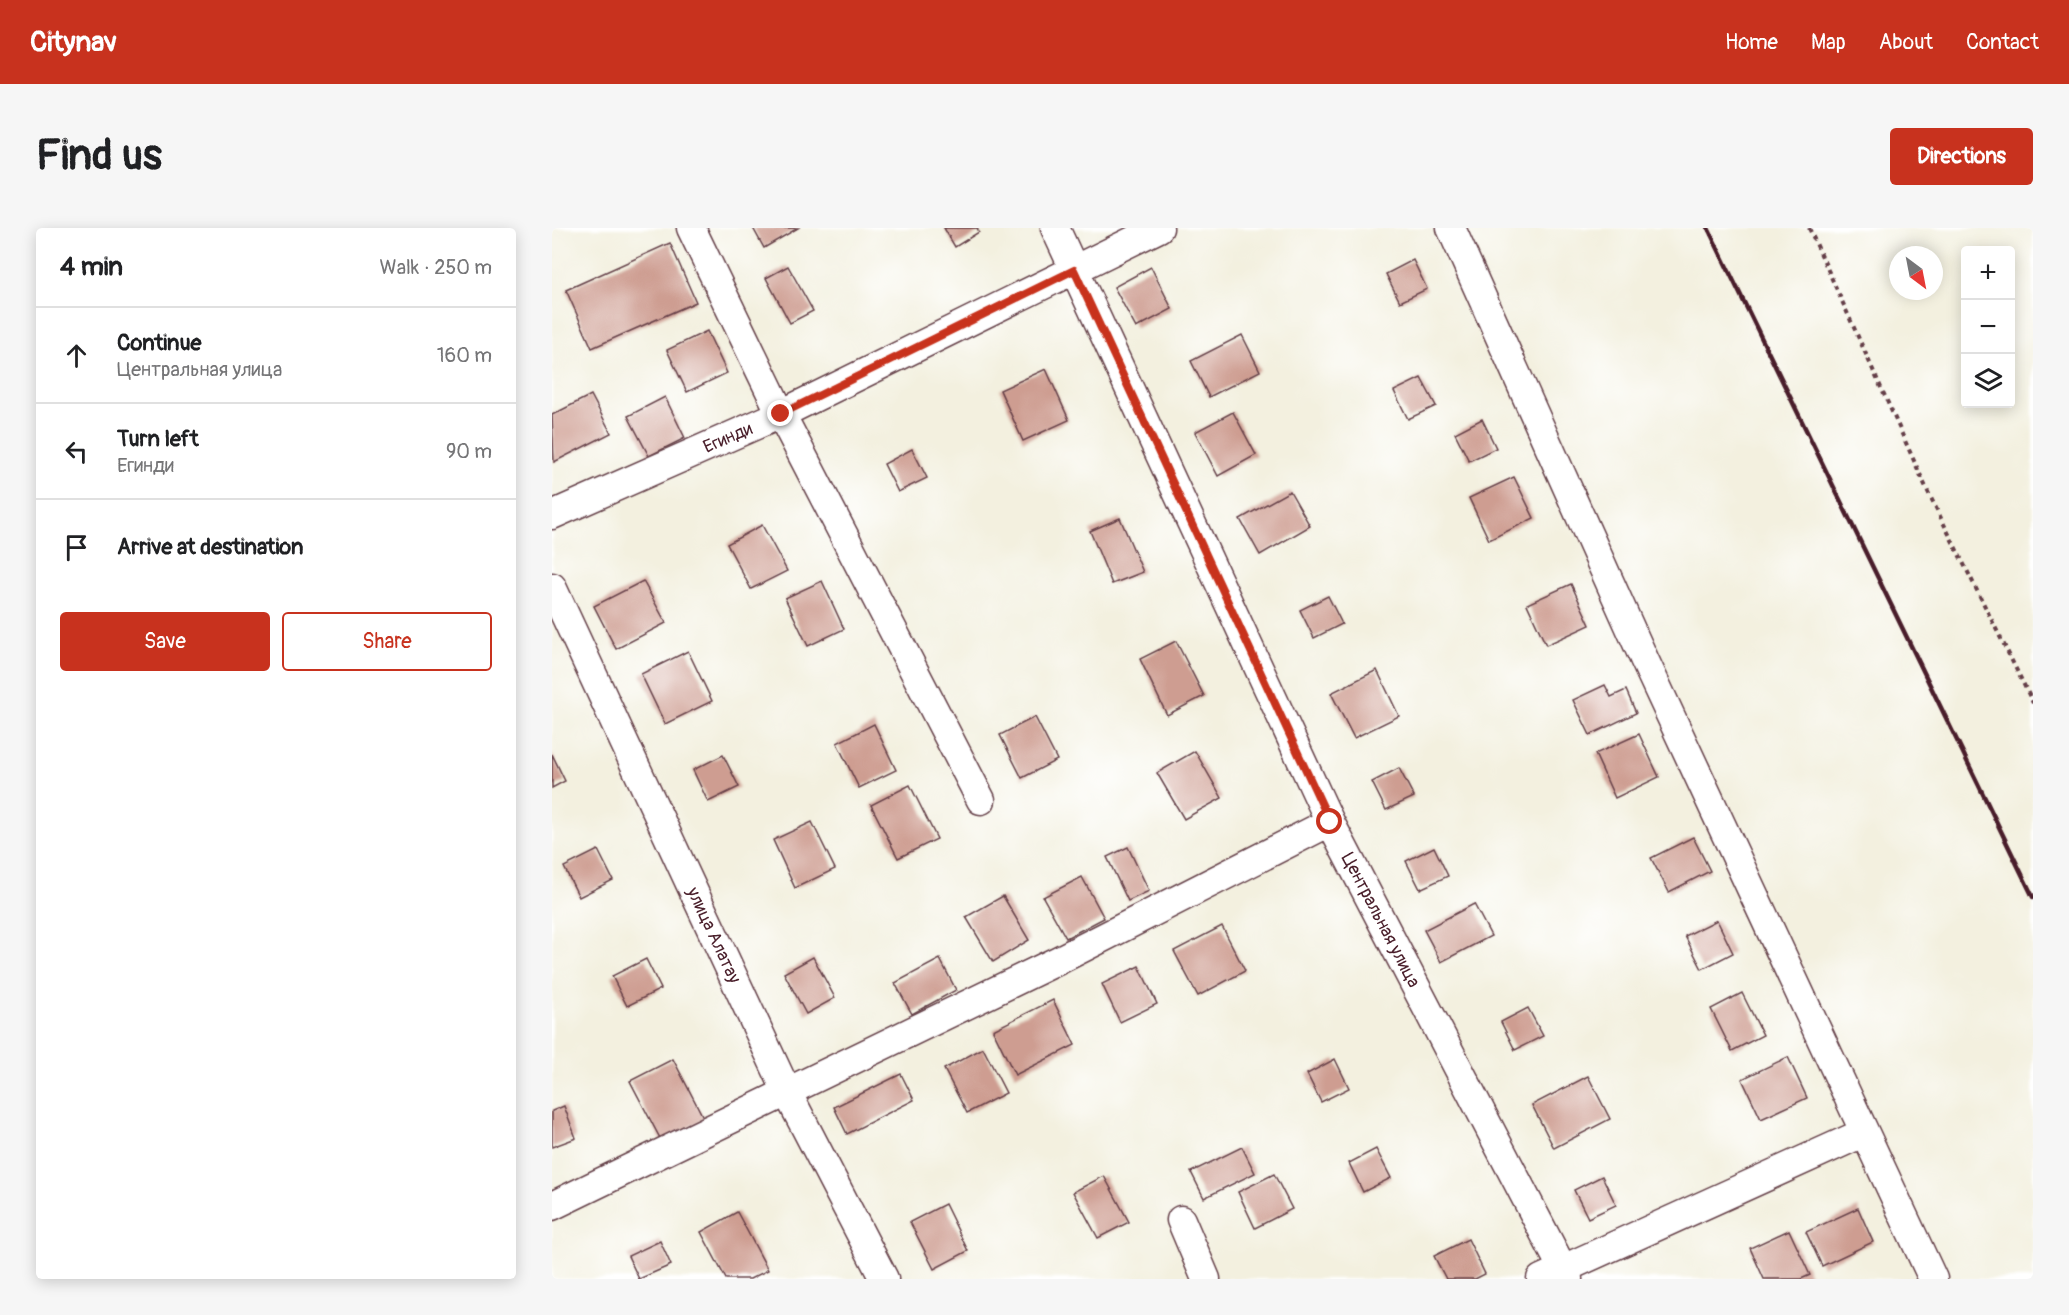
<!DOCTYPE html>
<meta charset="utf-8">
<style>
:root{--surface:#fff;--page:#f6f6f6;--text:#202124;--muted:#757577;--line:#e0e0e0;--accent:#c8321e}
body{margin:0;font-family:Pangolin,sans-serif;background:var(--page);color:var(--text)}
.controls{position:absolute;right:18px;top:18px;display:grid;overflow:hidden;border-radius:6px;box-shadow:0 3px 15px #0003}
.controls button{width:54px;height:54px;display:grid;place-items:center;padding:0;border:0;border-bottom:2px solid var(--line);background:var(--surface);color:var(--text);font:30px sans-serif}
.compass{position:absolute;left:1337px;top:18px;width:54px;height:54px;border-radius:50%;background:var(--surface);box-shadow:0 3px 15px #0003;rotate:148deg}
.stop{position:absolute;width:18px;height:18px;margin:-14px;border:4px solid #c8321e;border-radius:50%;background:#fff}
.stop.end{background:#c8321e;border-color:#fff;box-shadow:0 2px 6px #0008}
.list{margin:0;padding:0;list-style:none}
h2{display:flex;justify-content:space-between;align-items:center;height:78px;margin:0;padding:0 24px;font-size:26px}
h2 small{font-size:20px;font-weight:400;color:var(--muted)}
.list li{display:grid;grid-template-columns:39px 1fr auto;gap:18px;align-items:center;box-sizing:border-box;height:96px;padding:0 24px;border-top:2px solid var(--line)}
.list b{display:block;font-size:22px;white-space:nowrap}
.list p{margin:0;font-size:20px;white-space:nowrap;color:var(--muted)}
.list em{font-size:20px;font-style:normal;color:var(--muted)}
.actions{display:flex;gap:12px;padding:18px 24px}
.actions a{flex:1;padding:14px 0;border:2px solid var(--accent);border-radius:6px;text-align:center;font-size:21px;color:var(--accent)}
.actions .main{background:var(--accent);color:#fff}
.icon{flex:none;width:33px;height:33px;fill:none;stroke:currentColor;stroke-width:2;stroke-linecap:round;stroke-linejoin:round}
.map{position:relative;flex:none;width:1481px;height:1051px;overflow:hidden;border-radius:6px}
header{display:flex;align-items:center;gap:36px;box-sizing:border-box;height:84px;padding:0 30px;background:var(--accent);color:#fff}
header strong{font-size:28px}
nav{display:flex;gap:33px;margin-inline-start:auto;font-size:21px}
.intro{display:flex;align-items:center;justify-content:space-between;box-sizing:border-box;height:144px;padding:0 36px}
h1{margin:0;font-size:42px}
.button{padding:15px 27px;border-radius:6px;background:var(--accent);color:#fff;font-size:21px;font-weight:700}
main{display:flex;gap:36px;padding:0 36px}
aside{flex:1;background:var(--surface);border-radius:6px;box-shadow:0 3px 15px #0003}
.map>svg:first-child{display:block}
</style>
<header>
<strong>Citynav</strong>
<nav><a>Home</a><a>Map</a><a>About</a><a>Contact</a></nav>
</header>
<div class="intro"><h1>Find us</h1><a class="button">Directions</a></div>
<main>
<aside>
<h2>4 min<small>Walk · 250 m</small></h2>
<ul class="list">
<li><svg class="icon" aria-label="ahead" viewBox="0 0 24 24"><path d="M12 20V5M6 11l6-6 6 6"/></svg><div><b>Continue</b><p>Центральная улица</p></div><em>160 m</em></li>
<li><svg class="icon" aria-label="left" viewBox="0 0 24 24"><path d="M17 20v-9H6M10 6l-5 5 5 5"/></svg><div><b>Turn left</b><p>Егинди</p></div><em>90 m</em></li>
<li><svg class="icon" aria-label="arrive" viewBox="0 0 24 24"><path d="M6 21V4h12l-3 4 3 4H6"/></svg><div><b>Arrive at destination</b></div></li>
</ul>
<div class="actions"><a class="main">Save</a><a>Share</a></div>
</aside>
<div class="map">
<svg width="1481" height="1051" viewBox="0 0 1481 1051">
<rect width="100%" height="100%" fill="#fff"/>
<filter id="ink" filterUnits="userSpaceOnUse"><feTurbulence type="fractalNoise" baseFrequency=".0167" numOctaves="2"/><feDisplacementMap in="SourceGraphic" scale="12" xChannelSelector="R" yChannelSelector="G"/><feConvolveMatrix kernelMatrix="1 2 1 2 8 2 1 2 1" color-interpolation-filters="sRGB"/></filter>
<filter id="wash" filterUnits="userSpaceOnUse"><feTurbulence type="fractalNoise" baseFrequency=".008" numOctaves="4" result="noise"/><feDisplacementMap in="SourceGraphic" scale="24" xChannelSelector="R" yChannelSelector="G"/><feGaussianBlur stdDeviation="1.35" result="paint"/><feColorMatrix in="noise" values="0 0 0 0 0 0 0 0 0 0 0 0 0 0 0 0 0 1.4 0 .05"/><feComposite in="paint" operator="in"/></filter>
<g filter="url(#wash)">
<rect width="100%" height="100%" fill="#f3f0df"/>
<g id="blocks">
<!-- building -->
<g fill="#ce9d91">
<path d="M201,0H246L212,20Z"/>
<path d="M392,0H425L427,4L403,19Z"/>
<path d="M118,15L144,74L40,120L14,62Z"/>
<path d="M861,32L875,61L848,74L834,46Z"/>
<path d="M236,38L261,83L238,95L214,50Z"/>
<path d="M599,39L620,81L584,100L562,59Z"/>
<path d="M155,103L175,145L135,164L115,122Z"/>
<path d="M690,107L708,143L657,169L639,133Z"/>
<path d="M494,141L517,192L471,213L448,162Z"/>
<path d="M869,150L884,178L856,191L842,163Z"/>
<path d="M39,167L59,205L2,234L0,187Z"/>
<path d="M113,169L133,210L97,228L76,188Z"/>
<path d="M681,184L704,227L666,248L643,204Z"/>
<path d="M930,191L944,220L917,233L903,205Z"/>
<path d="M360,221L375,250L346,264L332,236Z"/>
<path d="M962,249L982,290L937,312L917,270Z"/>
<path d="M738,263L758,298L708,327L688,291Z"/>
<path d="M568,290L591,344L560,356L538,303Z"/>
<path d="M210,297L235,343L199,361L175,316Z"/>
<path d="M91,353L114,395L64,421L42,378Z"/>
<path d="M270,353L292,401L256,418L233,370Z"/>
<path d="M1019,356L1038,397L994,417L975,376Z"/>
<path d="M776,368L790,396L762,410L748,382Z"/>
<path d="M624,413L652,468L615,487L588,431Z"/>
<path d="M136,423L160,473L113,496L89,446Z"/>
<path d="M825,442L847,488L802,510L779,465Z"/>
<path d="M1053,457L1059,469L1074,462L1084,485L1038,507L1021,472Z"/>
<path d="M483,489L505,532L470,550L448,507Z"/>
<path d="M322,496L344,542L307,560L285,515Z"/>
<path d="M1087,506L1107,549L1063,570L1043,526Z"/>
<path d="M643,523L670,570L632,591L605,545Z"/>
<path d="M0,526L13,553L0,560Z"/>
<path d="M171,527L187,559L156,574L141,542Z"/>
<path d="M847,540L862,569L834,582L820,554Z"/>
<path d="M358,557L385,611L346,630L319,577Z"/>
<path d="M260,594L283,641L243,660L221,612Z"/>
<path d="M1141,609L1158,643L1117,664L1099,630Z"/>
<path d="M576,619L597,663L576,673L555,629Z"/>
<path d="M882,619L896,648L868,661L854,633Z"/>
<path d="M46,622L61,652L27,669L12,639Z"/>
<path d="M530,649L552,690L514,710L491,669Z"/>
<path d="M451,668L477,712L441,734L414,689Z"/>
<path d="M922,676L939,708L889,734L872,702Z"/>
<path d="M1165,692L1181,725L1150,741L1133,708Z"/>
<path d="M670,698L693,743L646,768L622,723Z"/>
<path d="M261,729L283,770L254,786L232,745Z"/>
<path d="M94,731L109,761L75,778L60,748Z"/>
<path d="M388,731L404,762L360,786L343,755Z"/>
<path d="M587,738L605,776L568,794L550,756Z"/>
<path d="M1190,765L1211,807L1180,823L1159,781Z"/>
<path d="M501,772L523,817L463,847L441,802Z"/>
<path d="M976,780L991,808L963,822L949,794Z"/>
<path d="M431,820L454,865L415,885L392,841Z"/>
<path d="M1236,829L1255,870L1209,891L1190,851Z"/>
<path d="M121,831L152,891L110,914L78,853Z"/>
<path d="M783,831L797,860L769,874L755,846Z"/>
<path d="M349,846L362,872L295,906L282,879Z"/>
<path d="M1036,848L1058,891L1002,920L980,877Z"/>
<path d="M12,878L24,910L0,919V883Z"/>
<path d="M690,919L703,945L652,970L639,944Z"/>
<path d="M824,921L839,950L811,964L797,935Z"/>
<path d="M722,946L740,981L703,1000L686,964Z"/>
<path d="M552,948L577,994L546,1010L521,964Z"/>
<path d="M1050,948L1064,977L1036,990L1022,962Z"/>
<path d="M393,976L416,1023L382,1041L358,994Z"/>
<path d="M1306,980L1321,1014L1270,1038L1254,1004Z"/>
<path d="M185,984L216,1042L198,1051H174L149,1004Z"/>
<path d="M1237,1002L1258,1047L1249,1051H1212L1198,1020Z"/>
<path d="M916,1011L933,1046L923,1051H894L882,1028Z"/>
<path d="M108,1013L119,1037L87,1051L76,1028Z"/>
</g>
</g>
</g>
<g filter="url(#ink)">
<use href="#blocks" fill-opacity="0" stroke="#633e46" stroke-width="1.5"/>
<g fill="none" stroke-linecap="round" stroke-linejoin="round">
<defs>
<g id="minor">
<path d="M139,0L229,186L429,572"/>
<path id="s1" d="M503,0L778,594L1016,1051"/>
<path d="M899,0L1093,433L1381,1051"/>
<path id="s2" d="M0,287L229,186L607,0"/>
<path id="s3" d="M0,359L235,864L332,1051"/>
<path d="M0,978L507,732L778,594"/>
<path d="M629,992L654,1051"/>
<path d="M989,1051L1311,905"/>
</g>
</defs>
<!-- minor casing -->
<use href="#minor" stroke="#633e46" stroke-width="31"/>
<!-- path -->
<path stroke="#633e46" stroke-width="4" stroke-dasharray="4.5 4.5" stroke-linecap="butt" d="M1257,0L1377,266L1481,475"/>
<!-- minor -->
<use href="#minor" stroke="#fff" stroke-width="28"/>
<!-- rail -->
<path stroke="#4a1f2b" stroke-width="4.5" d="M1156,0L1481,669"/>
</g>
</g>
<g fill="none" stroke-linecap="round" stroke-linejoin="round" filter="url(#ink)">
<!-- route -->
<path stroke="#c8321e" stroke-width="8" d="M229,186L522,42L778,594"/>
</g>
<g text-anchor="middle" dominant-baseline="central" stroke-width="5" stroke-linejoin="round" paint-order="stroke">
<!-- street labels -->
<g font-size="18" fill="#4a1f2b" stroke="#fff">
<text stroke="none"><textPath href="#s2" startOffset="192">Егинди</textPath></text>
<text stroke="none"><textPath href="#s1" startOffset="765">Центральная улица</textPath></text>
<text stroke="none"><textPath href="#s3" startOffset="384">улица Алатау</textPath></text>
</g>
</g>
</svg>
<div class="controls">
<button>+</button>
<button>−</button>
<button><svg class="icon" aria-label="layers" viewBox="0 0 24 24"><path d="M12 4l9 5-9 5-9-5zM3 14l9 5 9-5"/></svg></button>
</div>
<svg class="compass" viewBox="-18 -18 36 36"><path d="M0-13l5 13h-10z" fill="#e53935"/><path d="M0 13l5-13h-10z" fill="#757577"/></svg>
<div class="stop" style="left:778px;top:594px"></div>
<div class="stop end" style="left:229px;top:186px"></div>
</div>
</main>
